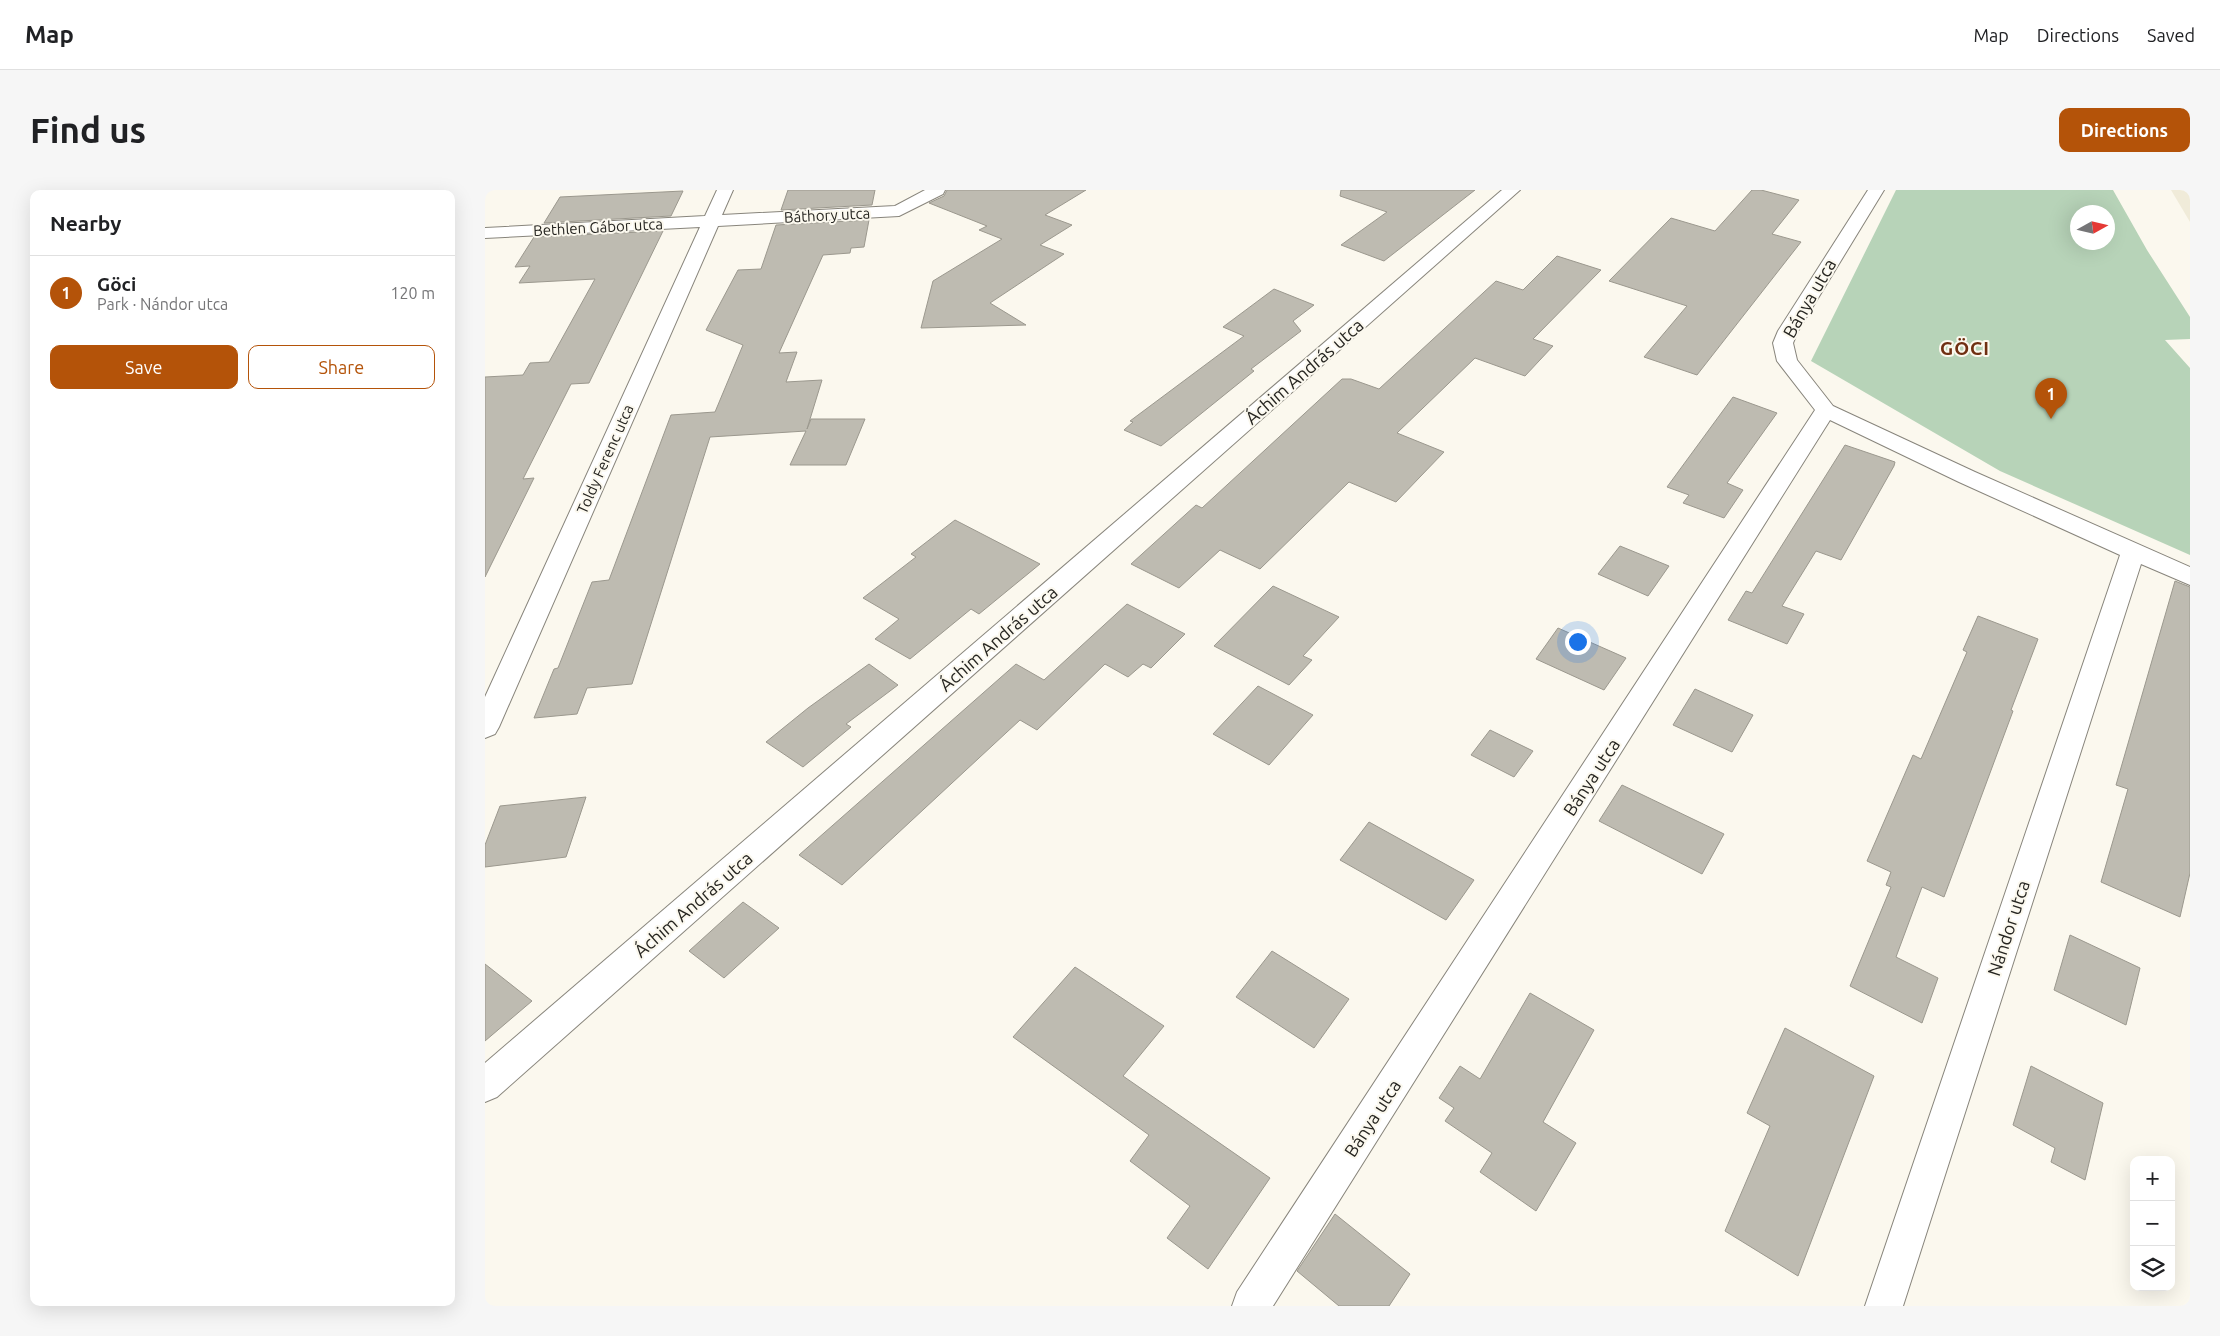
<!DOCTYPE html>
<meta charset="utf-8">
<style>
:root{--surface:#fff;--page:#f6f6f6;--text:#202124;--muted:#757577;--line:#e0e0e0;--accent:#b45309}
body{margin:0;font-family:Ubuntu,sans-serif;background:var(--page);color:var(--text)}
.controls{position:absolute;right:15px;bottom:15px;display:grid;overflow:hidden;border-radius:10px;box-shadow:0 5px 20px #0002}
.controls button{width:45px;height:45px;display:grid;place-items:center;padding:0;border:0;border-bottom:1px solid var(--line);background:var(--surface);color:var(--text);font:25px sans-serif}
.compass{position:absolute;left:1585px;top:15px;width:45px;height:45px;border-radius:50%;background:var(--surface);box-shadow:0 5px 20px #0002;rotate:82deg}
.you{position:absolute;left:1092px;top:451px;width:18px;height:18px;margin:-12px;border:4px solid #fff;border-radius:50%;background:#1a73e8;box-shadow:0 0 0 8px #1a73e833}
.badge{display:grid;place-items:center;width:32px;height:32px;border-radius:50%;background:var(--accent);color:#fff;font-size:16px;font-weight:700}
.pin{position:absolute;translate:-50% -41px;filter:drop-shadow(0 1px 2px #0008)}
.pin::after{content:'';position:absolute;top:26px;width:18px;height:15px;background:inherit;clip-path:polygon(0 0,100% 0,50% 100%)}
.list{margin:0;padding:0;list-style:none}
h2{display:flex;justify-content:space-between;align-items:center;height:65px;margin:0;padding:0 20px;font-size:21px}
h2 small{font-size:16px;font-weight:400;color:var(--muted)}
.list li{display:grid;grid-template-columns:32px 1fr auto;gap:15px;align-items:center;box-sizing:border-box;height:75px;padding:0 20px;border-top:1px solid var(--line)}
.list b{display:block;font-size:19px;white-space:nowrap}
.list p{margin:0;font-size:16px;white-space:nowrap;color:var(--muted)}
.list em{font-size:16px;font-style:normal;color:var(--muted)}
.actions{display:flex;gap:10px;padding:15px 20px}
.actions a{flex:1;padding:11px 0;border:1px solid var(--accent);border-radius:10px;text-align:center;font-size:18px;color:var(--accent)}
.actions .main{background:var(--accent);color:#fff}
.icon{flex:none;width:28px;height:28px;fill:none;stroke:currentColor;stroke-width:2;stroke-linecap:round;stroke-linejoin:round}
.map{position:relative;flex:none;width:1705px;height:1116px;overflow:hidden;border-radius:10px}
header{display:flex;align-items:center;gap:30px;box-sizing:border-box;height:70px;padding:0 25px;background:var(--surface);border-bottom:1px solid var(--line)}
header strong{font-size:24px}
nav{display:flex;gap:28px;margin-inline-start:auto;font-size:18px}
.intro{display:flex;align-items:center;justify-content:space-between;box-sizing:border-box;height:120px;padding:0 30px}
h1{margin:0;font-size:35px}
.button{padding:12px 22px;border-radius:10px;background:var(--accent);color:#fff;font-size:18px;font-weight:700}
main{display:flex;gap:30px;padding:0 30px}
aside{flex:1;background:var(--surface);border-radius:10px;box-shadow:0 5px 20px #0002}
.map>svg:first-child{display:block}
</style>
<header>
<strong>Map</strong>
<nav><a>Map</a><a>Directions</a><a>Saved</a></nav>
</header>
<div class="intro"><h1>Find us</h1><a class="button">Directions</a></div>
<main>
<aside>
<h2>Nearby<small></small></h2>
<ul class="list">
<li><span class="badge">1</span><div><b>Göci</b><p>Park · Nándor utca</p></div><em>120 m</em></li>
</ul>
<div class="actions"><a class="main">Save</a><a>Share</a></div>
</aside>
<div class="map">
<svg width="1705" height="1116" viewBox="0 0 1705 1116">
<rect width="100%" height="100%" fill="#fbf8ee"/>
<!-- built -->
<path fill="#f0ebd9" d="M1686,0H1705V32Z"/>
<!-- green -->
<path fill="#b7d3b8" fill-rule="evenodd" d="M1411,0H1628L1662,60L1705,127V149L1680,150L1705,178V365L1515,281L1326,171ZM1592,22H1622V52H1592Z"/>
<!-- building -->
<g fill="#bebbb1" stroke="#9b988e">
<path d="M303,0H390L387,15L296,20Z"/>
<path d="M462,0H601L560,25L587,35L555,55L579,64L505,113L541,135L436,138L448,91L517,49L494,40L502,36L444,13L459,6Z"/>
<path d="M856,0H990L899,71L856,55L902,22L855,6Z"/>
<path d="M1267,0H1276L1314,10L1287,44L1316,52L1212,185L1159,167L1202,116L1124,91L1186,28L1230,41Z"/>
<path d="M198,1L186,26L59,33L75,7Z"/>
<path d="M384,30L379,57L366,58L365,63L338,65L294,163L312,162L301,192L337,190L322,239L326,229H380L361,275H305L321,241L225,247L147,494L102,498L92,524L49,528L69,479L73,478L107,392L124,390L186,225L230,222L258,155L221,140L253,80L276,79L291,35Z"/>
<path d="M178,41L104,193L86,194L38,289L49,288L0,387V187L38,185L45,173L64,172L110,89L34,93L45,76L30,77L49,47Z"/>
<path d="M1072,66L1116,80L1048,149L1068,156L1040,186L990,168L912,243L959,262L911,312L864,292L775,379L735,360L694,398L646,374L711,315L717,318L857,189H866L894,199L1011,91L1038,100Z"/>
<path d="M789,99L829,115L808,131L816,141L766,179L769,181L676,256L639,240L648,232L645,231L759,146L738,137Z"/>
<path d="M1248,207L1292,223L1242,293L1258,300L1239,328L1198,313L1204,305L1182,297Z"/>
<path d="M1360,255L1410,272L1409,276L1356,370L1331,361L1297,416L1319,424L1302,454L1243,430L1261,401L1267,403Z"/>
<path d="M470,330L555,374L494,424L486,419L425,469L390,449L414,429L378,408L431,367L426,364Z"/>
<path d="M1135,356L1184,376L1163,406L1113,384Z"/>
<path d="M1690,391L1705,397V683L1695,727L1616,692L1643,599L1631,595Z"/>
<path d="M788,396L854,427L818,466L827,470L804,495L729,456Z"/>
<path d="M642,414L700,444L666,478L658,474L643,487L620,474L552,540L535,530L357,695L314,665L531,474L559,490Z"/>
<path d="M1493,426L1553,449L1526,520L1528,521L1459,707L1437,697L1411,767L1453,788L1437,833L1365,796L1406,697L1401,695L1406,682L1382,671L1428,565L1436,569L1482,462L1478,460Z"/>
<path d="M1073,438L1141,468L1119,500L1051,469Z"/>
<path d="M384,474L413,495L361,534L366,537L318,577L281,552L323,518Z"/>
<path d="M773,496L828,525L784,575L728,544Z"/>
<path d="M1210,499L1268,525L1247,562L1188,535Z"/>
<path d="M1005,540L1048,561L1029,587L986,565Z"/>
<path d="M1137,595L1239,644L1217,684L1114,631Z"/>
<path d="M101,607L81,667L0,677V655L15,616Z"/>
<path d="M884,632L989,690L961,730L855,670Z"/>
<path d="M258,712L294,738L239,788L204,761Z"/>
<path d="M1585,745L1655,778L1641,835L1569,800Z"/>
<path d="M787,761L864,809L829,858L751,807Z"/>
<path d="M0,774L47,811L0,851Z"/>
<path d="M590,777L679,836L638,886L785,988L723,1079L682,1048L705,1016L645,971L664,945L528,847Z"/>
<path d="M1045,803L1109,840L1058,932L1091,953L1051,1021L995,982L1007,963L960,931L969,918L954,908L975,876L995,889Z"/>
<path d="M1300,838L1389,886L1313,1086L1240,1041L1285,936L1262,923Z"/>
<path d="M1546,876L1618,913L1600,990L1566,972L1570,958L1528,935Z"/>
<path d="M850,1024L925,1084L904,1116H854L812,1081Z"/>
</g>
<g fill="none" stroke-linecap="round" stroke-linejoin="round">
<defs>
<g id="minor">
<path d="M232,0H248L237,25L410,16L440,0H460L458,4L414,26L233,36L14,537L10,544L0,548V507L215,37L0,48V38L220,26Z"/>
<path d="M1017,0H1035L12,907L0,912V873Z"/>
<path d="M1383,0H1399L1313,141L1308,153L1312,170L1348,216L1490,282L1705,377V395L1656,374L1418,1116H1380L1635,365L1474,292L1345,230L788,1116H747L752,1102L1330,220L1292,171L1288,153L1293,141Z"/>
</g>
</defs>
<!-- minor casing -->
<use href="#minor" stroke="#88857c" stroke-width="2"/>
<!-- minor -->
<use href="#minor" fill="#fff" fill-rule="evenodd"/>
</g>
<g text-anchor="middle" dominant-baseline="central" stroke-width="4" stroke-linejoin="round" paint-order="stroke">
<!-- far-street labels -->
<g font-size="15" fill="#262521" stroke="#fbf8ee">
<text transform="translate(342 25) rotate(-3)">Báthory utca</text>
<text transform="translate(113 37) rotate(-3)">Bethlen Gábor utca</text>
<text transform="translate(120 269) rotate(-66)">Toldy Ferenc utca</text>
</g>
<!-- street labels -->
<g font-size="18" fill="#262521" stroke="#fbf8ee">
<text transform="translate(1324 108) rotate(-60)">Bánya utca</text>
<text transform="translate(819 181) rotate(-41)">Áchim András utca</text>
<text transform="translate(513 448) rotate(-41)">Áchim András utca</text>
<text transform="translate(1106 587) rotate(-57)">Bánya utca</text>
<text transform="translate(208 714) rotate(-41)">Áchim András utca</text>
<text transform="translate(1523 738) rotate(-72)">Nándor utca</text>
<text transform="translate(887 928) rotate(-57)">Bánya utca</text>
</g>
<!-- far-district labels -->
<g font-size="19" font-weight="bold" letter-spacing="1" fill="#6f2f11" stroke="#fbf8ee">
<text x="1480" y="158">GÖCI</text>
</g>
</g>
</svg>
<div class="controls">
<button>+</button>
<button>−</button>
<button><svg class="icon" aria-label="layers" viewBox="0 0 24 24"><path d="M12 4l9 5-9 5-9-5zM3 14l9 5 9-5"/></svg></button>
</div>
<svg class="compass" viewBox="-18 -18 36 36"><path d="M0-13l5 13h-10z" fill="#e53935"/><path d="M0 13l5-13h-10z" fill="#757577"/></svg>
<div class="you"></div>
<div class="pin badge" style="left:1566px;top:229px">1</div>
</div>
</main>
